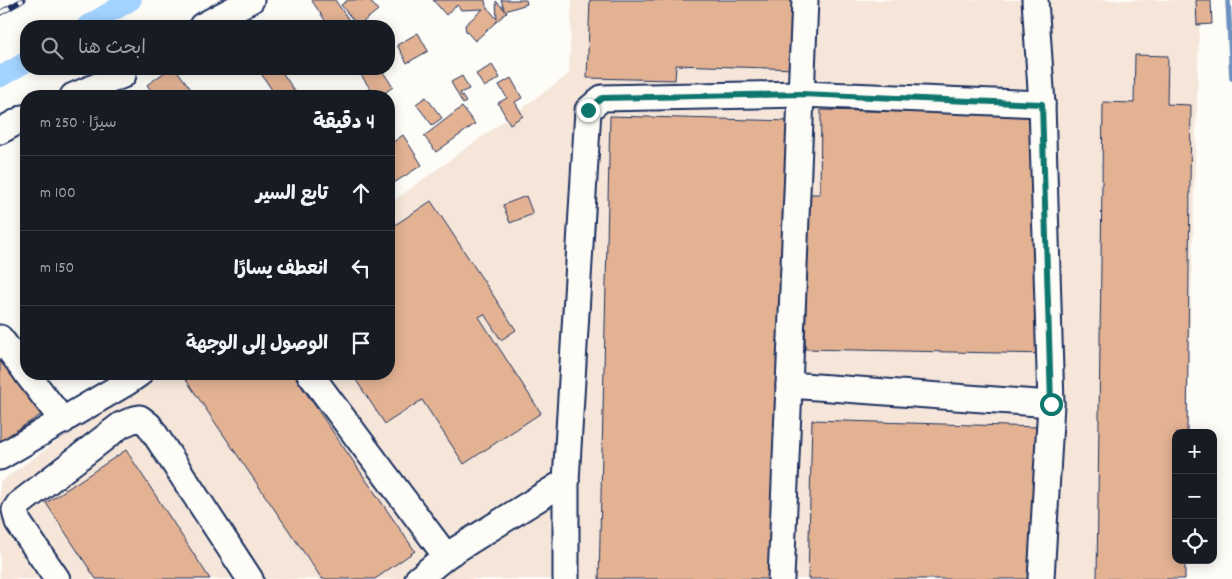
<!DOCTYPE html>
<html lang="ar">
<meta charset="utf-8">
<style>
:root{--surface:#171b24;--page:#242831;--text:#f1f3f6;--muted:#9ea1a6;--line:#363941}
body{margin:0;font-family:Dekko,"Playpen Sans Arabic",sans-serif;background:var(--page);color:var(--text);direction:rtl}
.controls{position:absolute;right:15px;bottom:15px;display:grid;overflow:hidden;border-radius:10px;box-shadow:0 2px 12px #0003}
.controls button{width:45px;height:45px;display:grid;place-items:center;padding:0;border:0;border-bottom:1px solid var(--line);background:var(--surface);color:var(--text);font:25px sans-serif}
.stop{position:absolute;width:15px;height:15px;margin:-11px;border:4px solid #0f766e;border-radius:50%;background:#fff}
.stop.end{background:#0f766e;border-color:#fff;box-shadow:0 1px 5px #0008}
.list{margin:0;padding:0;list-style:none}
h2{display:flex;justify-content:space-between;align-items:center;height:65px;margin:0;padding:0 20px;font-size:21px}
h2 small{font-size:16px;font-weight:400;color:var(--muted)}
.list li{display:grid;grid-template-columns:32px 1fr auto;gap:15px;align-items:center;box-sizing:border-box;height:75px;padding:0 20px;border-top:1px solid var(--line)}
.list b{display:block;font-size:19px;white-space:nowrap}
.list em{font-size:16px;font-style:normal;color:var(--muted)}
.icon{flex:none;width:28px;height:28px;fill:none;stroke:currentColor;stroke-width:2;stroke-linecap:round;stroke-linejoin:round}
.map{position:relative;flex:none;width:1232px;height:579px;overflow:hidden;direction:ltr}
.search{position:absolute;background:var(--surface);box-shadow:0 2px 12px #0003;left:20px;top:20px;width:375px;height:55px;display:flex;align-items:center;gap:12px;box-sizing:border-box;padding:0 18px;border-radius:20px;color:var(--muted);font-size:19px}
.panel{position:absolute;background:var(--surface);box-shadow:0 2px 12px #0003;left:20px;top:90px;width:375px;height:290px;border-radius:20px;direction:rtl}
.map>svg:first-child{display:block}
</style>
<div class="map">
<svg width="1232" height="579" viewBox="0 0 1232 579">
<rect width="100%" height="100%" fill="#fdfcf7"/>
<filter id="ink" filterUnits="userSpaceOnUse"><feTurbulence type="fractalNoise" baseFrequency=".02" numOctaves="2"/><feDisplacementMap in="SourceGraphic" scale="10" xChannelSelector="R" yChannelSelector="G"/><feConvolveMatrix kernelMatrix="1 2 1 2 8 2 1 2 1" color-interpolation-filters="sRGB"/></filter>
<g filter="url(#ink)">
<!-- built -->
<path fill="#f5e6d9" d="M572,0H1200L1187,433H1176V560L1182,579H0V482L151,374H389V204L569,74Z"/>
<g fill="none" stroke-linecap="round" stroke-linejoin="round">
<!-- stream -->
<path stroke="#6c91be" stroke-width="5.5" d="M1228,0L1232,78"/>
<!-- canal -->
<g stroke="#a2d2fe" stroke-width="21">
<path d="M87,26L131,0"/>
<path d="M0,77L26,62"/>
</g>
</g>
<!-- building -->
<g fill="#e2b293" stroke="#1b2f5e">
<path d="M313,0H335L353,26H329L312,1Z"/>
<path d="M348,0H369L378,10L358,26L341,5Z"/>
<path d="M433,0H485L486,6L497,19L496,1L507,12L475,41L466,31L465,25L483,9L461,10L457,5L446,15Z"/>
<path d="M501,0H526L527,4L505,11Z"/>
<path d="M590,0H799L797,69L676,65L675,80L587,78Z"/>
<path d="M1196,0H1211L1212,24L1197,25Z"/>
<path d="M248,13L255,26H223Z"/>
<path d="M418,33L428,51L407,63L397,45Z"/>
<path d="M1135,55L1168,56L1167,104L1191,105L1187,433H1176V560H1185V579H1097L1103,102L1134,103Z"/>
<path d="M492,65L500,78L484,87L476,74Z"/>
<path d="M169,69H176L196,96H155L147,85Z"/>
<path d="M258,69H280L298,96H276Z"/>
<path d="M357,69H381L393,87L380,96H375Z"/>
<path d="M462,76L469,89L460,93L466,102L463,104L451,82Z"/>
<path d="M511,78L522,98L515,102L523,116L510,124L498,103L507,98L499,85Z"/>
<path d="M426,97L442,118L432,125L416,104Z"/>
<path d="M462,107L475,124L436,152L424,136Z"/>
<path d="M821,110L1052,115L1048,354L805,349L808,194H820Z"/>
<path d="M610,116L790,121L780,579H599Z"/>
<path d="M403,135L422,165L389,186V145Z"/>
<path d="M526,196L533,214L510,223L503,205Z"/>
<path d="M431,201L516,330L501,340L484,314L479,317L541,413L464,464L422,400L385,424L352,374H389V229Z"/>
<path d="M0,349L50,409L0,441Z"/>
<path d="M189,374H293L415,551L375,579H322L184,377Z"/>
<path d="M812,420L1039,427L1034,579H808Z"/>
<path d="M126,450L210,579H96L46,503Z"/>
</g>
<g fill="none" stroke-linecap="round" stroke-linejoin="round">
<defs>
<g id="minor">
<path d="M1035,0L1042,104L1051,404L1041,579"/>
<path d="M202,26L251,0"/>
<path d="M73,96L123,75"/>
<path d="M0,131L26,117"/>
<path d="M0,338L26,372"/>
<path d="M27,374L63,421"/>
<path d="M310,374L446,556"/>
<path d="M789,385L1051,404"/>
<path d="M0,457L126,383L139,374"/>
<path d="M57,579L18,522L15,510L19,504L121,425L135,419L140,418L149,425L250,579"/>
<path d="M418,579L446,556L566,481"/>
<path d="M566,579V481L588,110L602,98L801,94L1042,104"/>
<path d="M781,579L805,0"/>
</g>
</defs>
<!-- minor casing -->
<use href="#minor" stroke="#1b2f5e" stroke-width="29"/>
<!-- minor -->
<use href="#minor" stroke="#fdfcf7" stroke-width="25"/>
<defs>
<path id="rail" d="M0,13L23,0"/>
</defs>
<!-- rail casing -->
<use href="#rail" stroke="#1b2f5e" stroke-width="5.5"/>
<!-- rail -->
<use href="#rail" stroke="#fdfcf7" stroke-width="4" stroke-dasharray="11" stroke-linecap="butt"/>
</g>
</g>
<g fill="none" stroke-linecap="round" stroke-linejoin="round" filter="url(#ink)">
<!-- route -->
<path stroke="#0f766e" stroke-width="6" d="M588,110L602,98L801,94L1042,104L1051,404"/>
</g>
</svg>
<div class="controls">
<button>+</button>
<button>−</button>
<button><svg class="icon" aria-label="locate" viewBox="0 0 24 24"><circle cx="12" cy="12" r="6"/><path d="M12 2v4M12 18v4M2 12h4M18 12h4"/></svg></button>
</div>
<div class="stop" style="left:1051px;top:404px"></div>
<div class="stop end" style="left:588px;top:110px"></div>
<div class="search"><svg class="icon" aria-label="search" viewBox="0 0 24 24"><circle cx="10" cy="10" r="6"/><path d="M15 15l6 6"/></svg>ابحث هنا</div>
<section class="panel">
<h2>4 دقيقة<small>سيرًا · 250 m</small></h2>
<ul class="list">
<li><svg class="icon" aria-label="ahead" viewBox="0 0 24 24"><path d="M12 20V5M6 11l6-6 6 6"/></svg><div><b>تابع السير</b></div><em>100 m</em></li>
<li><svg class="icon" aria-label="left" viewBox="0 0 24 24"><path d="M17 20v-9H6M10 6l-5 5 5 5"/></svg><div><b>انعطف يسارًا</b></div><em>150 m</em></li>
<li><svg class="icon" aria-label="arrive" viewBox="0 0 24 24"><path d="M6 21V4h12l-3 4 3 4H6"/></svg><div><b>الوصول إلى الوجهة</b></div></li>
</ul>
</section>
</div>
